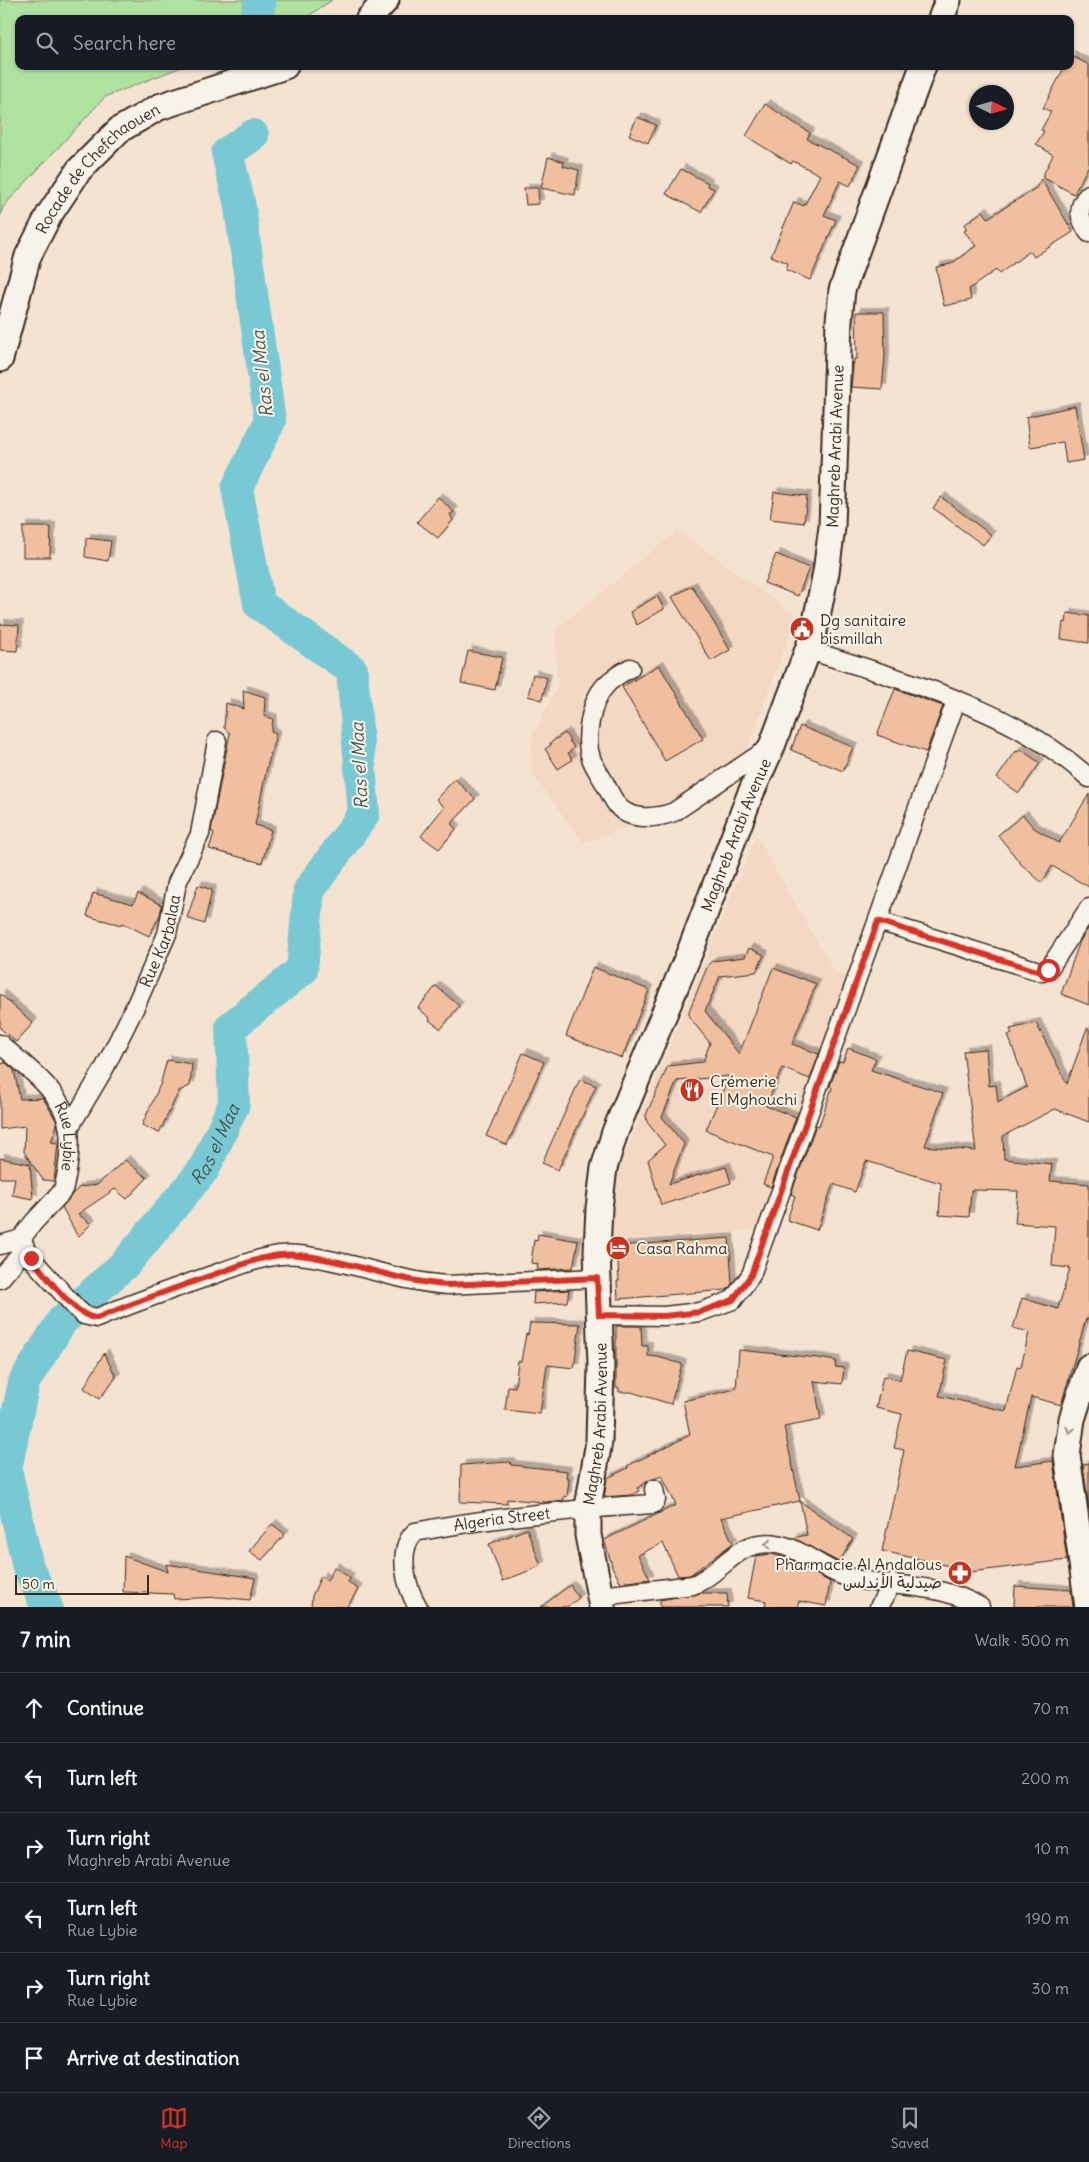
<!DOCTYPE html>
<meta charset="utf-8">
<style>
:root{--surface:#171b24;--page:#242831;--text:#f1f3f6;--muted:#9ea1a6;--line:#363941;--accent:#d93025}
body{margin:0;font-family:Delius,"Playpen Sans Arabic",sans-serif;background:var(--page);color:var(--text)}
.compass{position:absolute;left:969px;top:85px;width:45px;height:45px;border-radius:50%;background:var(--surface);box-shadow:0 1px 4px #0004;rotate:95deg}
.scale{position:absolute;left:15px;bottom:12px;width:134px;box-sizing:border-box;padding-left:5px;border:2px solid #3b2a1e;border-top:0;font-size:14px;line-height:18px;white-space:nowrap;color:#3b2a1e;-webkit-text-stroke:4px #f7f3e8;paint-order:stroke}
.stop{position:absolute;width:15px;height:15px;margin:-11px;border:4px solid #d93025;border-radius:50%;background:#fff}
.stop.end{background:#d93025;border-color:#fff;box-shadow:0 1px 5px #0008}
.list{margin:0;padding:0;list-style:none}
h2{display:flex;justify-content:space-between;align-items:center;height:65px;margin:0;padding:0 20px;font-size:21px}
h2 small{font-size:16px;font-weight:400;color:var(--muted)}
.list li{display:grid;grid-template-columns:32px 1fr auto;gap:15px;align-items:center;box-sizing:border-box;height:70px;padding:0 20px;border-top:1px solid var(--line)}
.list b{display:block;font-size:19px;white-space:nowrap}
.list p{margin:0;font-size:16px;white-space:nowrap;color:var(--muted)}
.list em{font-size:16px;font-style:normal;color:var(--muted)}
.icon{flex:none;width:28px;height:28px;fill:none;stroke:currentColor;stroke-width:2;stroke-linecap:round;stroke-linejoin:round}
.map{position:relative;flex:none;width:1089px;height:1607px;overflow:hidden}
.search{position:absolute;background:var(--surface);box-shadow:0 1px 4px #0004;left:15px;right:15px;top:15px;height:55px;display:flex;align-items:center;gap:12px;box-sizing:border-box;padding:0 18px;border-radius:10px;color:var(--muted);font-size:19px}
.sheet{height:485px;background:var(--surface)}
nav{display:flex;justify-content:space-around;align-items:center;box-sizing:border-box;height:70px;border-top:1px solid var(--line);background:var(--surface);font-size:14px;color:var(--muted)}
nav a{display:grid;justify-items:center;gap:2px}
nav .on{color:var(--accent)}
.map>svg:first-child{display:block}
</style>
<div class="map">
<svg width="1089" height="1607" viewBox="0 0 1089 1607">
<defs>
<filter id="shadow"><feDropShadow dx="4.5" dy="-4.5" stdDeviation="0" flood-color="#0004"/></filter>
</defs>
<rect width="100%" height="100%" fill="#f5e3d2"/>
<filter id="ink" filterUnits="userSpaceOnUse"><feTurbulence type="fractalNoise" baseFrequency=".02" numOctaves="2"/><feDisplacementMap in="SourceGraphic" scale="10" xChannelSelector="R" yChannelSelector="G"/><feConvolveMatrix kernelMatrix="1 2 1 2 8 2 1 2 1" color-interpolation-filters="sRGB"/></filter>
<g filter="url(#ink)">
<!-- built -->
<g fill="#f3d8c3">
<path d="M678,530L796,616L745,756L683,806L584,843L531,773L533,734L558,687L555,630Z"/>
<path d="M756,836L835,972L855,980L757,1230L611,1240L614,1181Z"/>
</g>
<!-- green -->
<path fill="#afe1a1" stroke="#758660" d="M0,0H332L304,19H19V66H184L105,97L3,207L0,218Z"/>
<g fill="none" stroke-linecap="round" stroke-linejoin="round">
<!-- river -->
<g stroke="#79c9d5" stroke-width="32">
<path d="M255,19L261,0"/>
<path id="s1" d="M47,1607L28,1567L6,1469L24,1382L62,1321L126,1263L204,1169L234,1104L231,1027L302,970L309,890L364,814L352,670L259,604L237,488L270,421L239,201L227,153L253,135"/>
</g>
</g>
<!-- building -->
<g fill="#efbf9f" stroke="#3b2a1e" filter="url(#shadow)">
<path d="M1070,55L1089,65V165L1074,194L1042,177L1053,155L1036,144L1044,131L1041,130L1051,112L1043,108L1065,66H1070Z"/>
<path d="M765,104L810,133L807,139L860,165L850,186L840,181L824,215L836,220L810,280L786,270L788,263L771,256L794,202L804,206L820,175L793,161L791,164L746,136Z"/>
<path d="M637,117L656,125L648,143L629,135Z"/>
<path d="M548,157L564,162L563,166L579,170L575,195L541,188Z"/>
<path d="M681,169L708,183L707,186L714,189L701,212L666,194Z"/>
<path d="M1041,179L1073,232L1034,257L1030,251L999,274L996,270L969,289L971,300L944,306L936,267L951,264L976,246L964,231L967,229L964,225L983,211L988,218L1036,188Z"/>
<path d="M524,188H538L539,204L526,205Z"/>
<path d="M856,312H884L885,356L882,389L851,387L854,359H857Z"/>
<path d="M1075,406L1084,460L1066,463L1063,442L1030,447L1026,417Z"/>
<path d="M774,492L807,496L804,523L770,519Z"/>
<path d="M438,497L454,512L450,514L453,520L438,538L417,522Z"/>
<path d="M941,497L991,535L983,545L933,508Z"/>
<path d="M23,527H51L50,557H23Z"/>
<path d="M86,538L111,541L108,561L85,557Z"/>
<path d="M776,554L809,568L798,596L764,583Z"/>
<path d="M692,586L730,650L711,661L672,597Z"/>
<path d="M657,596L664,609L637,625L630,612Z"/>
<path d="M1067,613L1089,616V643L1061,639L1063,622L1066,623Z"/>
<path d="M0,624L19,625L17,651L0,650Z"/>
<path d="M468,651L502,657L495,690L461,683Z"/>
<path d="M659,665L703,739L665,761L622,687Z"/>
<path d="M533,674L547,678L542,700L528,696Z"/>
<path d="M895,689L943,706L926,752L877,735Z"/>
<path d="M243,690L265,697L264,716L273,719L271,732L276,734L267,767L255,825L271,830L262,863L209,849L214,833L211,831L230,733L224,728L226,703L244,709Z"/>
<path d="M800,726L853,747L843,771L791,750Z"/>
<path d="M565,733L574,748L568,753L572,760L558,769L545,749L551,745L550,743Z"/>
<path d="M1020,749L1040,763L1019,793L997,778L1016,751L1018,752Z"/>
<path d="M455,779L475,799L451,824L456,829L439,849L421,836L444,807L436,799Z"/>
<path d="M1089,794V887L1052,866L1042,883L1021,864L998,835L1023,815L1034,828L1059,843Z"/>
<path d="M198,885L212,890L204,924L187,918Z"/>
<path d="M93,893L133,904L138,893L162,905L160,915L149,936L122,923L121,925L87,916Z"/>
<path d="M1089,927V1005L1061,994L1080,941Z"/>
<path d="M749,948L764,955L756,972L720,976L705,1011L739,1054L773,968L801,979V978L816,984L792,1044L819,1054L810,1079L782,1068L766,1106L796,1117L771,1187L763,1184L773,1157L706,1130L729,1076L677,1081L662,1117L684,1144L669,1184L726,1167L731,1183L661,1205L648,1160L665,1145L647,1122L646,1115L668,1066L703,1062L710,1043L689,1017V1011L708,965L712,961L745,957Z"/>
<path d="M593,967L649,990L622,1058L566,1036Z"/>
<path d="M436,986L459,1006L441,1029L429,1020L430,1018L418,1008Z"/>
<path d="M0,994L33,1023L16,1042L0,1028Z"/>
<path d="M1036,1023L1067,1084L1087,1028L1089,1029V1122L1055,1109L1003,1136L1004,1159L1052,1164L1050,1181L1089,1184V1319H1086L1061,1405L1031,1397L1015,1466L1053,1461L1067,1560L962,1573L949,1570L950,1566L882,1551L904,1450L894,1448L902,1414L876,1408L883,1376L900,1380L907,1351L947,1360L939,1396L1006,1411L1017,1366L1021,1367L1029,1332L1013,1328L1022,1298L1058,1309L1070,1268L1052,1266L1055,1226L1015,1223L1018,1191L971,1190L969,1217L939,1215L941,1183L866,1161L855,1192L833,1184L817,1230L787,1220L795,1196L791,1194L816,1125L819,1126L832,1088L830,1086L839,1061L843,1062L848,1048L876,1059L871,1070L943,1093L925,1146L976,1151L963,1051L986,1049L989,1086L996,1085L998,1102L1027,1087L1008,1035L1012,1034L1010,1029Z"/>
<path d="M523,1053L544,1062L507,1145L486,1136Z"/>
<path d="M167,1060L192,1064L190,1086L179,1091L159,1133L142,1125L160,1085Z"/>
<path d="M6,1063L14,1070L20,1099L43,1098L56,1120L57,1125L51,1142L58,1143L54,1181L43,1180L24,1152L25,1126L0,1129V1064Z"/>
<path d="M580,1079L596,1086L558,1170L542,1163Z"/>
<path d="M0,1158L30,1164L33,1199L12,1195L15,1178H0Z"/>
<path d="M125,1160L147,1178L127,1199L115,1189L78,1214L91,1224L78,1237L62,1207L74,1192L80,1187L97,1185Z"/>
<path d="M538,1234L578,1241L573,1268L537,1270L538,1264L531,1263L534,1240L537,1241Z"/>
<path d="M729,1238L732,1284L727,1290L618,1299L617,1281H619L617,1246Z"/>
<path d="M569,1290L567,1302L533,1304L534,1292Z"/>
<path d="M530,1323L580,1324L574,1368L547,1365L540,1414L505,1410L508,1386L515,1387L518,1361H521L526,1334L528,1335Z"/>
<path d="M616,1326H641L642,1346H648V1356L658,1357L682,1364L671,1404L631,1392H619V1388H616Z"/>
<path d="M739,1350L818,1358L836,1361L835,1367L844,1368L842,1384L814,1381L821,1420L784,1427L800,1501L721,1518L733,1543L690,1575L678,1576L663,1543L638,1555L650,1579L628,1582L627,1580L621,1583L611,1565H612L604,1540L676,1505L662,1476L648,1481L637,1488L639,1491L631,1495L604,1497L607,1478L628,1468L627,1466L690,1435L683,1401L736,1389Z"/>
<path d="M104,1353L116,1377L99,1399L84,1388Z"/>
<path d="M510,1462L511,1465L567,1471L566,1479H569L567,1497L564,1496V1500L545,1502L507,1499V1504L460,1502L461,1465Z"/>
<path d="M1089,1463V1509L1083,1465Z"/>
<path d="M800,1501L853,1539L839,1562L792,1538L807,1535Z"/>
<path d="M272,1524L285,1534L262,1560L249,1551Z"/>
<path d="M527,1529L541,1566L503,1581L489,1544Z"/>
<path d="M772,1554L791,1560L830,1582L826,1606L799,1601L797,1607H765L766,1601L748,1598L756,1556Z"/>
<path d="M124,1556L168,1572L166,1564L255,1578L250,1600L220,1597L174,1599L173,1594L123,1592Z"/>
<path d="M334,1567L350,1578L348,1583L358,1589L347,1607H311L312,1596L321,1576L327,1581Z"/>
<path d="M570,1585L579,1598L567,1607H541Z"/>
<path d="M1015,1586L1071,1590L1073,1607H1014Z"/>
<path d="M700,1593H727L728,1607H660V1600Z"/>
</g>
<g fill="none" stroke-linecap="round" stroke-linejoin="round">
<defs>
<g id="street">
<path d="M1089,194C1075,207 1080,220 1089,233"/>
<path d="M809,650C904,681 1014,709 1089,778"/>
<path d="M630,668C621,673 612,678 605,686C591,701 584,739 591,758C594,767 600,774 604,782C608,789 612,798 617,805C630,822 658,818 674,812L772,746"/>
<path d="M878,921L1042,972L1048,970L1089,908"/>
<path id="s2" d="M0,1044C25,1066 65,1093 69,1130C71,1148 68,1169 64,1187L61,1193L33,1223L21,1239L31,1258L77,1309L84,1315L97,1318C137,1301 178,1287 218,1273C245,1264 271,1252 299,1255C350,1260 396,1282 448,1285L597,1278"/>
<path id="s3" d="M69,1128L104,1069L135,1007L167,934L177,883L200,834L217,741"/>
<path d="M0,1245L21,1239"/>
<path d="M0,1279L25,1249"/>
<path d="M599,1315L664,1316L700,1312L733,1300L751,1275L956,701"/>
<path d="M601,1596L693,1585C718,1575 734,1547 760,1544C794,1538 820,1571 851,1578C894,1588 940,1582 980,1607"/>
<path id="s4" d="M418,1607C406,1587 396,1550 415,1532C494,1517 573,1509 653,1504L656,1500L654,1489"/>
<path d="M879,1607L892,1583"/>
</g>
<g id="secondary">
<path d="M369,19L386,0"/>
<path d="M941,19L948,0"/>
<path id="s5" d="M0,359L28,256L49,215L79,170L119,130L159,107L285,66"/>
<path id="s6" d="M602,1607L588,1535V1507L599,1441L601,1366L597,1251L599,1208L604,1168L615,1132L691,949L750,795L772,746L813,636L826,572L832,527L839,321L842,290L923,66"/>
<path d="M1088,1607L1067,1455L1072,1419L1089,1367"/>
</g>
</defs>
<!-- street casing -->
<use href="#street" stroke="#3b2a1e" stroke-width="21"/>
<!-- secondary casing -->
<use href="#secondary" stroke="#3b2a1e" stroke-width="29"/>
<!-- street -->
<use href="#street" stroke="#f7f3e8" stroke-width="18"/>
<!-- secondary -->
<use href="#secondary" stroke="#f7f3e8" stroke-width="25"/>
</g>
<!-- one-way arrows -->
<defs><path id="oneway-chevron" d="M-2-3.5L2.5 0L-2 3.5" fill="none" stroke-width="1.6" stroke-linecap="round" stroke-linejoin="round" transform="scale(1.25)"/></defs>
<g stroke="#998e83">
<use href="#oneway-chevron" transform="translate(1070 1430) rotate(102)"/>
<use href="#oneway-chevron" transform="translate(768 1544) rotate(-175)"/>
</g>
</g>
<g fill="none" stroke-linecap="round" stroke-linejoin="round" filter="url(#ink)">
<!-- route -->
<path stroke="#d93025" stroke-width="6" d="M31,1258C45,1274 76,1318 97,1318C137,1301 178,1287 218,1273C245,1264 271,1252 299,1255C350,1260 396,1282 448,1285L597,1278L599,1315L664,1316L700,1312L733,1300L751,1275L878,921L1034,970L1042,972L1048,970"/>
</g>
<!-- icons -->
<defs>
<symbol id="civic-disc" viewBox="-11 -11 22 22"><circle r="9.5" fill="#c8321e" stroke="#f7f3e8"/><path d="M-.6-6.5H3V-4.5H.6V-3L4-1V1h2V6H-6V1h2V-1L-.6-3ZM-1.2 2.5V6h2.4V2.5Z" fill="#fff"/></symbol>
<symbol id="restaurant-disc" viewBox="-11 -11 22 22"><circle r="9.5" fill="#c8321e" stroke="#f7f3e8"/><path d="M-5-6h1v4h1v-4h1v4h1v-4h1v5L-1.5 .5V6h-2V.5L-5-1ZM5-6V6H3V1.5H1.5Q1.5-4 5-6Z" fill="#fff"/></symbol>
<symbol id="hotel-disc" viewBox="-11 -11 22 22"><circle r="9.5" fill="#c8321e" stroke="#f7f3e8"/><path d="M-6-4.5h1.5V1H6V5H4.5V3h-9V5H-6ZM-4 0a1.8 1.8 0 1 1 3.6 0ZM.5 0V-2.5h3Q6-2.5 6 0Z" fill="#fff"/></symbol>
<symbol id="pharmacy-disc" viewBox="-11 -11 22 22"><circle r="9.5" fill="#c8321e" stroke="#f7f3e8"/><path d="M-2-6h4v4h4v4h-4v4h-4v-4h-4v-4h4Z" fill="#fff"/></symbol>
</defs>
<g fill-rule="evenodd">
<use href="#civic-disc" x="788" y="615" width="28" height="28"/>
<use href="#restaurant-disc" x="678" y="1076" width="28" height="28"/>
<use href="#hotel-disc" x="604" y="1234" width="28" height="28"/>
<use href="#pharmacy-disc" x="946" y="1559" width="28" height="28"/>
</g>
<g text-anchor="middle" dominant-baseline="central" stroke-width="4" stroke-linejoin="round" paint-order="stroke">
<!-- street labels -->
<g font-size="16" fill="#3b2a1e" stroke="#f7f3e8">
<text stroke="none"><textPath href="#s5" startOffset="221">Rocade de Chefchaouen</textPath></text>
<text stroke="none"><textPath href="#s6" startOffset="1205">Maghreb Arabi Avenue</textPath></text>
<text stroke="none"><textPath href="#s6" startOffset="800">Maghreb Arabi Avenue</textPath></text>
<text stroke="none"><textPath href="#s3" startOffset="209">Rue Karbalaa</textPath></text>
<text stroke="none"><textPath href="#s2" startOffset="119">Rue Lybie</textPath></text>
<text stroke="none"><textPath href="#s6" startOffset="185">Maghreb Arabi Avenue</textPath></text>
<text stroke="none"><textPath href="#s4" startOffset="168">Algeria Street</textPath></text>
</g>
<!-- poi labels -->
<g font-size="16" fill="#3b2a1e" stroke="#f7f3e8" text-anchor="start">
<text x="820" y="620">Dg sanitaire<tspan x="820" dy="18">bismillah</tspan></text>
<text x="710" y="1081">Crémerie<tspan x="710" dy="18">El Mghouchi</tspan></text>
<text x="636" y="1248">Casa Rahma</text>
<text x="942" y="1564" text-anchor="end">Pharmacie Al Andalous<tspan x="942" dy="18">صيدلية الأندلس</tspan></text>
</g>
<!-- water labels -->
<g font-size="18" font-style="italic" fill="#4a524c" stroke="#f7f3e8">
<text transform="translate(262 374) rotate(-96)">Ras el Maa</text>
<text transform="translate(359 766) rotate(-93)">Ras el Maa</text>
<text stroke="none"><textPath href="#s1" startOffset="541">Ras el Maa</textPath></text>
</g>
</g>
</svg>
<svg class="compass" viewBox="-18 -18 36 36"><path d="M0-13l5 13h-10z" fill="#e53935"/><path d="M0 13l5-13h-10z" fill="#9ea1a6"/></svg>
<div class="scale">50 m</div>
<div class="stop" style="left:1048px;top:970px"></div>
<div class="stop end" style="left:31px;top:1258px"></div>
<div class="search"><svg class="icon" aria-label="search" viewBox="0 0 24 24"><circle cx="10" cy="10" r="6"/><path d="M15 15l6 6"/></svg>Search here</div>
</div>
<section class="sheet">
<h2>7 min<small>Walk · 500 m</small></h2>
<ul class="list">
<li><svg class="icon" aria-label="ahead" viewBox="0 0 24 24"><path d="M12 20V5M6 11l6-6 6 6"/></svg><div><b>Continue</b></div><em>70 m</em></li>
<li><svg class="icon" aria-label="left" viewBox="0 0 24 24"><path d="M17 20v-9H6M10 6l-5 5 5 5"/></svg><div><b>Turn left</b></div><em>200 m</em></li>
<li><svg class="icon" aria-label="right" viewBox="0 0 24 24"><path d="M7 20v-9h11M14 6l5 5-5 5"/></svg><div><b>Turn right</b><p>Maghreb Arabi Avenue</p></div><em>10 m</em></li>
<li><svg class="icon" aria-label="left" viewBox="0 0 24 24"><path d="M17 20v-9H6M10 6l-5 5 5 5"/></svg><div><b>Turn left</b><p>Rue Lybie</p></div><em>190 m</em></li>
<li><svg class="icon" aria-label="right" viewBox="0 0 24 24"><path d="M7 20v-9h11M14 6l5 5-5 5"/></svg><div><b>Turn right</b><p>Rue Lybie</p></div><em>30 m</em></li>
<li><svg class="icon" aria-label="arrive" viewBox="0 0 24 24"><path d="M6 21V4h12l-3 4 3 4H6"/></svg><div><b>Arrive at destination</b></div></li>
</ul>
</section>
<nav>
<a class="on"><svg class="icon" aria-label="map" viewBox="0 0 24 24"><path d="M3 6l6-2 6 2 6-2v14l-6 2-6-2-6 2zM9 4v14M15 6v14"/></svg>Map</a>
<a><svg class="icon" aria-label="directions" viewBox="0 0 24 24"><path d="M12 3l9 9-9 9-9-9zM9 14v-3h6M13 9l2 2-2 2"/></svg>Directions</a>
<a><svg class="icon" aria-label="saved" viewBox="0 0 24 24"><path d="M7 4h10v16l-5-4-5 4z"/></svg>Saved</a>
</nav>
